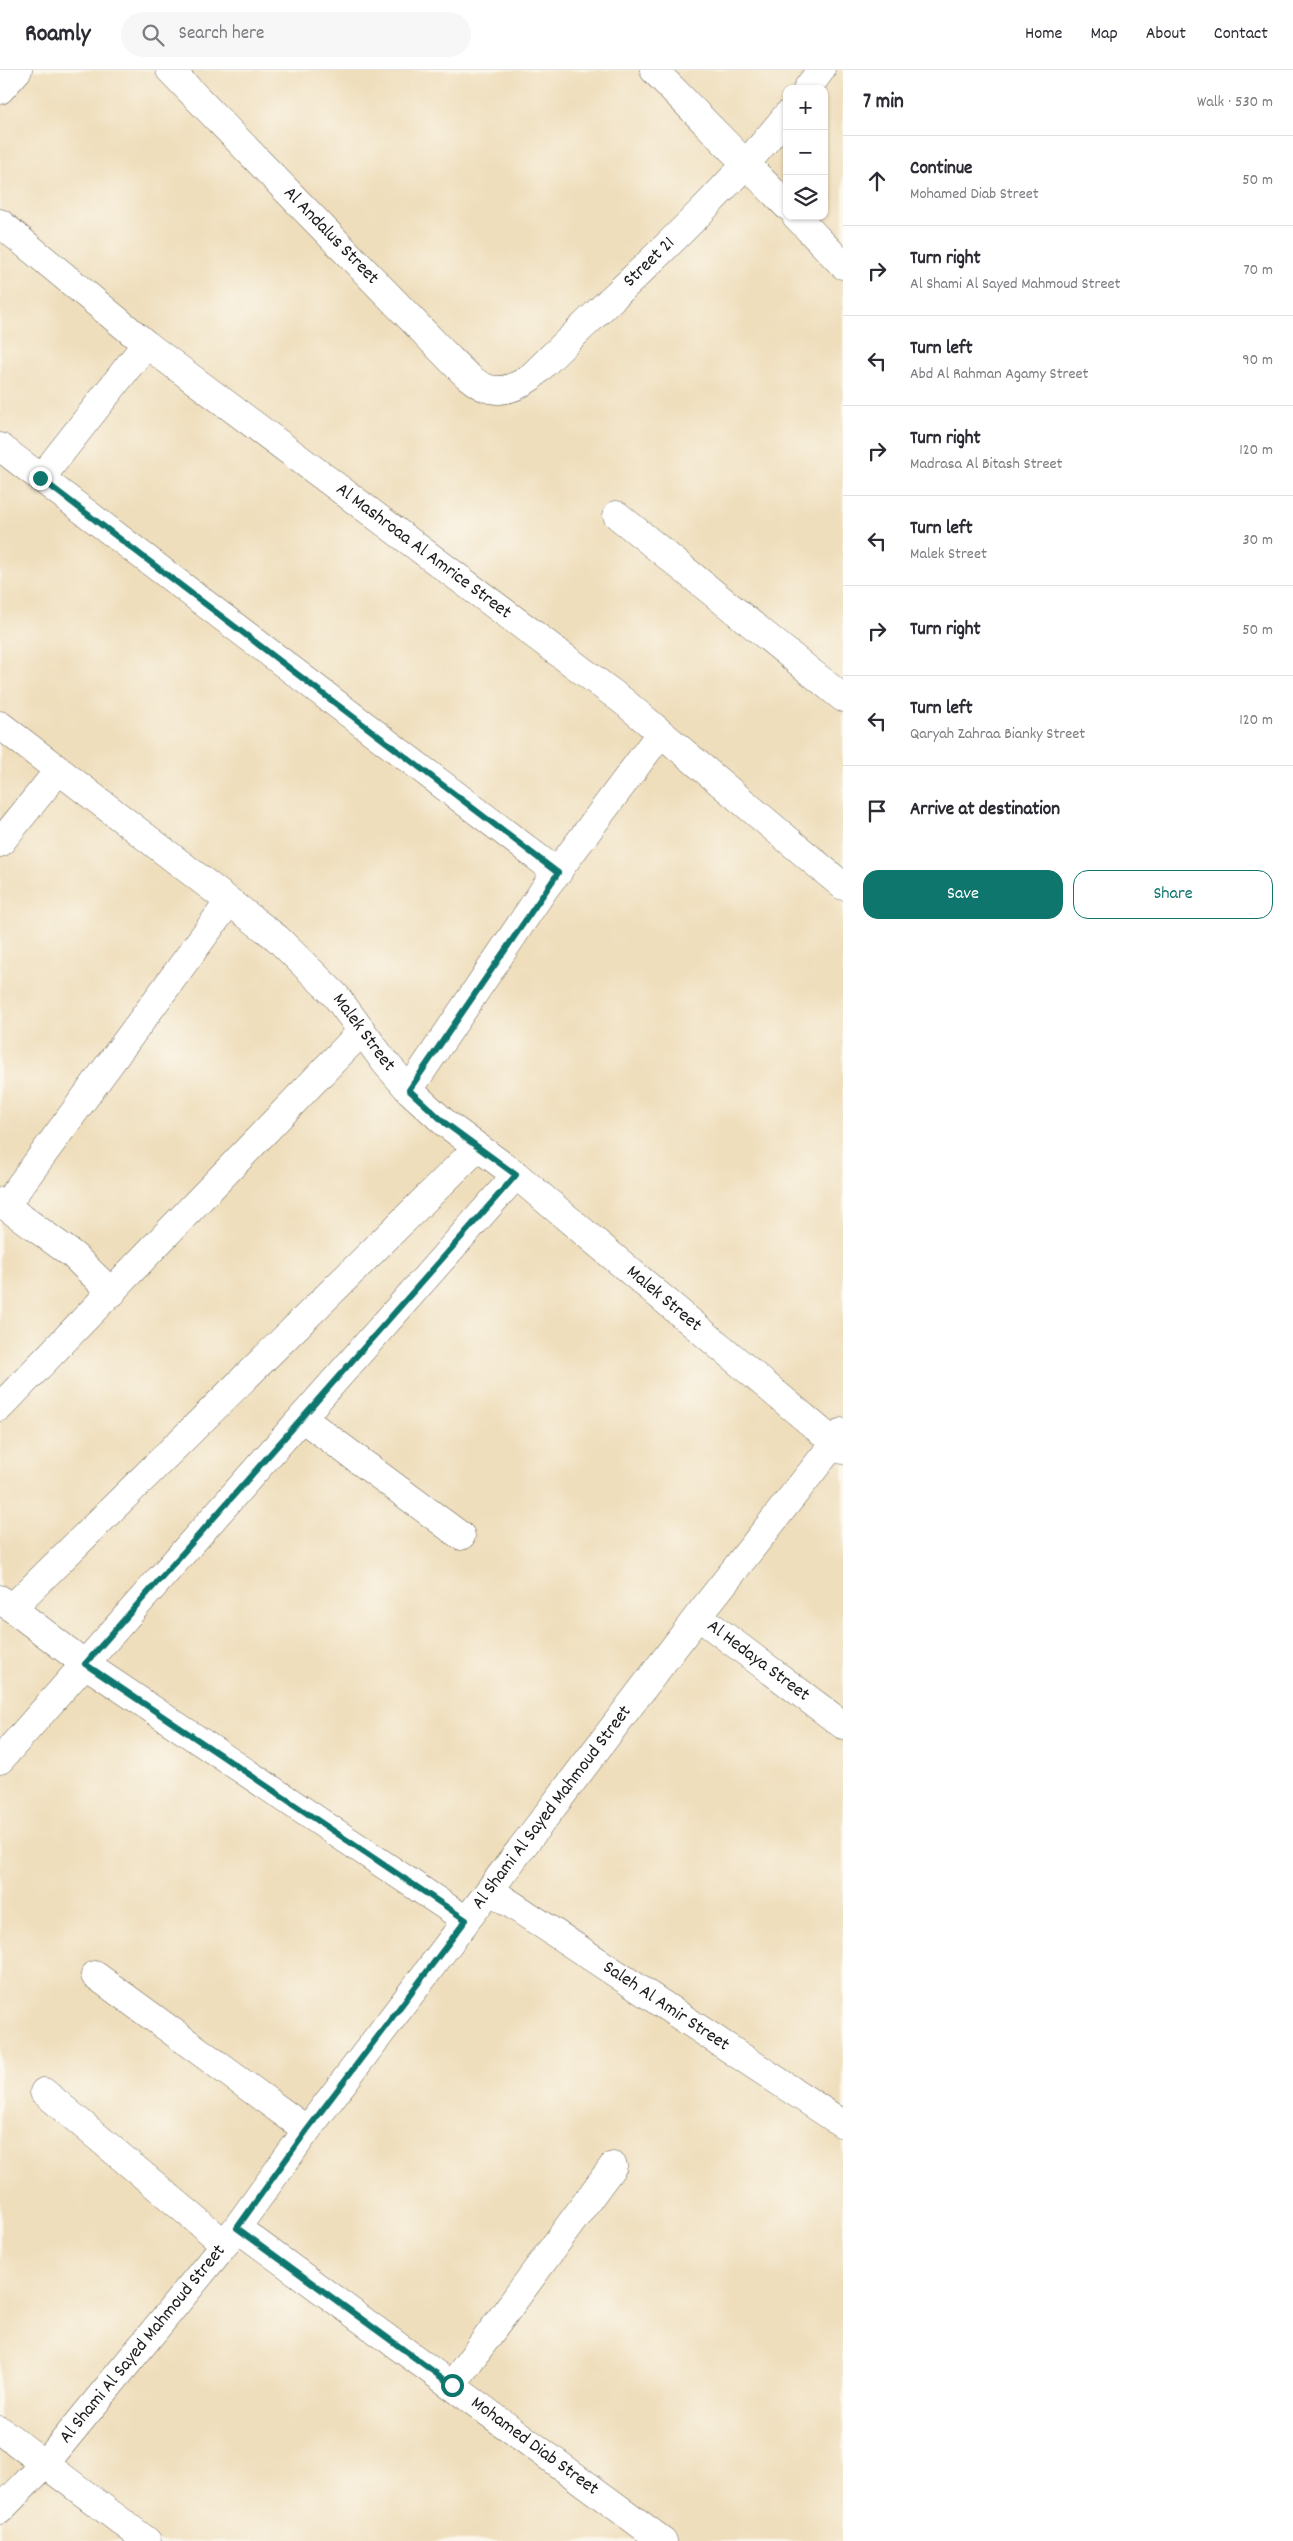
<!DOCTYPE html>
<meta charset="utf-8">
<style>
:root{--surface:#fff;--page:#f7f7f7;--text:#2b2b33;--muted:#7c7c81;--line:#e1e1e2;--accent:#0f766e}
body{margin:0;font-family:Dekko,sans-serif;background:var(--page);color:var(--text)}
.controls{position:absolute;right:15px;top:15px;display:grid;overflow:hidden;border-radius:10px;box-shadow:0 1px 4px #0004}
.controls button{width:45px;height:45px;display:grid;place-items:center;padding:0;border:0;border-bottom:1px solid var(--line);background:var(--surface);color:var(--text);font:25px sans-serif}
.stop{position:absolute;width:15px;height:15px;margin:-11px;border:4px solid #0f766e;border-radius:50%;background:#fff}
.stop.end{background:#0f766e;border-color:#fff;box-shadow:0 1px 5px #0008}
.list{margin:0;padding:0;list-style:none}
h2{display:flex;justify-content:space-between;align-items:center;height:65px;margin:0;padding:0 20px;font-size:21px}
h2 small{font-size:16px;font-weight:400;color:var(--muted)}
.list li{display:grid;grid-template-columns:32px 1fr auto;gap:15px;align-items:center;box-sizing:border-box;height:90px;padding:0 20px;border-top:1px solid var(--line)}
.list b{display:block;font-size:19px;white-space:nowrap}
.list p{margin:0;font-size:16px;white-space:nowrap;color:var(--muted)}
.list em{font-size:16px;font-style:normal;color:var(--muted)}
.actions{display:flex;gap:10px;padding:15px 20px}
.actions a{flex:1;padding:11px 0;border:1px solid var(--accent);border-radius:15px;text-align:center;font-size:18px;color:var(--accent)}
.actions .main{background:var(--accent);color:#fff}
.icon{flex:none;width:28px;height:28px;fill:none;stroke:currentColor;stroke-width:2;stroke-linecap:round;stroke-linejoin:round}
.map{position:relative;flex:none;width:843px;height:2471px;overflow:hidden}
header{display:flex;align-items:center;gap:30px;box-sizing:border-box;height:70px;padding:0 25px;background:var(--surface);border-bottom:1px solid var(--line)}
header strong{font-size:24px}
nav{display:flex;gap:28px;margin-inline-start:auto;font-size:18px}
.search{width:350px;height:45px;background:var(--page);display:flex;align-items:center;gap:12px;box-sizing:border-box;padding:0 18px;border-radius:28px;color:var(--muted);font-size:19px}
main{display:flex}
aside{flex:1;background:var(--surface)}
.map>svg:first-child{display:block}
</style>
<header>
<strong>Roamly</strong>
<div class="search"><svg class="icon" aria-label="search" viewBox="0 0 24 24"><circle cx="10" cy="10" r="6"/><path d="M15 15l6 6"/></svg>Search here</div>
<nav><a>Home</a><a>Map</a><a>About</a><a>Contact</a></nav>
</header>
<main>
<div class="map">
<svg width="843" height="2471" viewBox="0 0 843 2471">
<rect width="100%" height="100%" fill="#fbf7ec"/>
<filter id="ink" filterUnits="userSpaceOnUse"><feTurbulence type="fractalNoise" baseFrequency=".02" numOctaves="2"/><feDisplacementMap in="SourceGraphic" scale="10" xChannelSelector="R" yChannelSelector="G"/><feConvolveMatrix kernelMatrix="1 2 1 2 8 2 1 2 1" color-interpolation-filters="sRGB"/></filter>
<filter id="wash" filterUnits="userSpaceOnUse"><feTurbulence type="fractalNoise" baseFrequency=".0096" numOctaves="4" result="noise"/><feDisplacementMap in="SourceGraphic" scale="20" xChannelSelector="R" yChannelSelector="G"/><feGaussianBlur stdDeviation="1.12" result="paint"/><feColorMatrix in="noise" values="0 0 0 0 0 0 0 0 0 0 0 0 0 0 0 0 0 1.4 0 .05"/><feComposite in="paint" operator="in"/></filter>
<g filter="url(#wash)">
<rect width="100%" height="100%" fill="#efdebc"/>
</g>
<g filter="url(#ink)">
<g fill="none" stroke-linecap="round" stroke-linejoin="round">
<defs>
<g id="minor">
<path id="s1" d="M170,0L447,286C475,314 493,335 531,307C618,220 711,141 787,45"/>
<path d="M654,0L787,136"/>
<path d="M807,19L821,0"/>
<path d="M0,20L18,0"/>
<path d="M796,146L843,195"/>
<path id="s2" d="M0,153L146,274L623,631L843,816"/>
<path d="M0,377L558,803"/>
<path d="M41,408L146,274"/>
<path d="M617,445L843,628"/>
<path id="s3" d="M0,655L277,868L336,926L384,991L409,1020L445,1053L516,1105L843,1380"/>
<path d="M0,773L58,701"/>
<path d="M409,1020L545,818L660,664"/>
<path d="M0,1132L73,1185L112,1223"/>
<path d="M5,1136L228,833"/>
<path d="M0,1337L362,961"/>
<path d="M302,1348L461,1466"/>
<path d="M0,1529L85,1594L466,1850"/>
<path d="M12,1538L478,1077"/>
<path id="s4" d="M698,1546L843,1655"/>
<path d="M0,1690L516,1105"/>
<path id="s5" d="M490,1820L843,2054"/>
<path d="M95,1905L307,2060"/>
<path d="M44,2022L225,2174"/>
<path id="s6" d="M237,2158L663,2471"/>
<path d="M452,2315L613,2096"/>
<path d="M0,2360L147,2471"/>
<path id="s7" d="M0,2440L45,2394L225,2174L307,2060L698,1546L843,1362"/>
</g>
</defs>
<!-- minor casing -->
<use href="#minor" stroke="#666054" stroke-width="29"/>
<!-- minor -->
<use href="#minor" stroke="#fff" stroke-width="28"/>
</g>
</g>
<g fill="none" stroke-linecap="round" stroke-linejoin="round" filter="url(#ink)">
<!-- route -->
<path stroke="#0f766e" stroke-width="6" d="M40,408L558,803L409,1020L445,1053L516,1105L85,1594L466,1850L307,2060L237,2158L452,2315"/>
</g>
<g text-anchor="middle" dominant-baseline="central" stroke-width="5" stroke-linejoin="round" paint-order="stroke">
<!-- street labels -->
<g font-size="19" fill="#1c1c1c" stroke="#fbf7ec">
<text stroke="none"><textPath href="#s1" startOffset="231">Al Andalus Street</textPath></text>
<text stroke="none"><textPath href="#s1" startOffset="662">Street 21</textPath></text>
<text stroke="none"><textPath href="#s2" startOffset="536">Al Mashroaa Al Amrice Street</textPath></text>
<text stroke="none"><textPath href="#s3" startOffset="478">Malek Street</textPath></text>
<text stroke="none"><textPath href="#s3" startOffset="881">Malek Street</textPath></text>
<text stroke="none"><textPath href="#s4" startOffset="75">Al Hedaya Street</textPath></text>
<text stroke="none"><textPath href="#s7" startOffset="894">Al Shami Al Sayed Mahmoud Street</textPath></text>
<text stroke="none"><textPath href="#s5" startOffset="211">Saleh Al Amir Street</textPath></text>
<text stroke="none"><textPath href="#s7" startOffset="219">Al Shami Al Sayed Mahmoud Street</textPath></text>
<text stroke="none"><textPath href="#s6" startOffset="369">Mohamed Diab Street</textPath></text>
</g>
</g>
</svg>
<div class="controls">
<button>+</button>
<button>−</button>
<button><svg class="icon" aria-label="layers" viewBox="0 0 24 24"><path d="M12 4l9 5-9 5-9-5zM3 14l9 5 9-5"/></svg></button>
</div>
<div class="stop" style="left:452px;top:2315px"></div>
<div class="stop end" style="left:40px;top:408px"></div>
</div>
<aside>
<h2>7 min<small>Walk · 530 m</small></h2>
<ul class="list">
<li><svg class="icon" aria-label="ahead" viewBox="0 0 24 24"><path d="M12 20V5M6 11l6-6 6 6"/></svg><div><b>Continue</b><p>Mohamed Diab Street</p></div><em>50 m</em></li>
<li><svg class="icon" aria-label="right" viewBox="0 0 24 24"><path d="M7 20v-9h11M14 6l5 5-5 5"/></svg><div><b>Turn right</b><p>Al Shami Al Sayed Mahmoud Street</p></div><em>70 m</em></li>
<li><svg class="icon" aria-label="left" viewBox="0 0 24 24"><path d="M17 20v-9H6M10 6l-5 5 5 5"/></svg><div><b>Turn left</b><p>Abd Al Rahman Agamy Street</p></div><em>90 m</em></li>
<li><svg class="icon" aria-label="right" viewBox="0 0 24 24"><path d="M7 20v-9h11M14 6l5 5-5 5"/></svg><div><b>Turn right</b><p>Madrasa Al Bitash Street</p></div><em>120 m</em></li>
<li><svg class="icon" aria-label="left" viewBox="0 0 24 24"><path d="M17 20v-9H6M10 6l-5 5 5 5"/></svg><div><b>Turn left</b><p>Malek Street</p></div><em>30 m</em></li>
<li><svg class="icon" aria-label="right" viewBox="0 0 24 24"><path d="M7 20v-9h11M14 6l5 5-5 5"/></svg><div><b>Turn right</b></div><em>50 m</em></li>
<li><svg class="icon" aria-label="left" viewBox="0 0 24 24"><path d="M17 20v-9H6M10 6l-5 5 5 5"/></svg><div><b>Turn left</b><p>Qaryah Zahraa Bianky Street</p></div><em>120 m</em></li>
<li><svg class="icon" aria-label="arrive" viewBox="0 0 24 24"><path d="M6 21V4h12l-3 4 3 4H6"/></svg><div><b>Arrive at destination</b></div></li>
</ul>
<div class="actions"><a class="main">Save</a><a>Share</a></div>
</aside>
</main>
